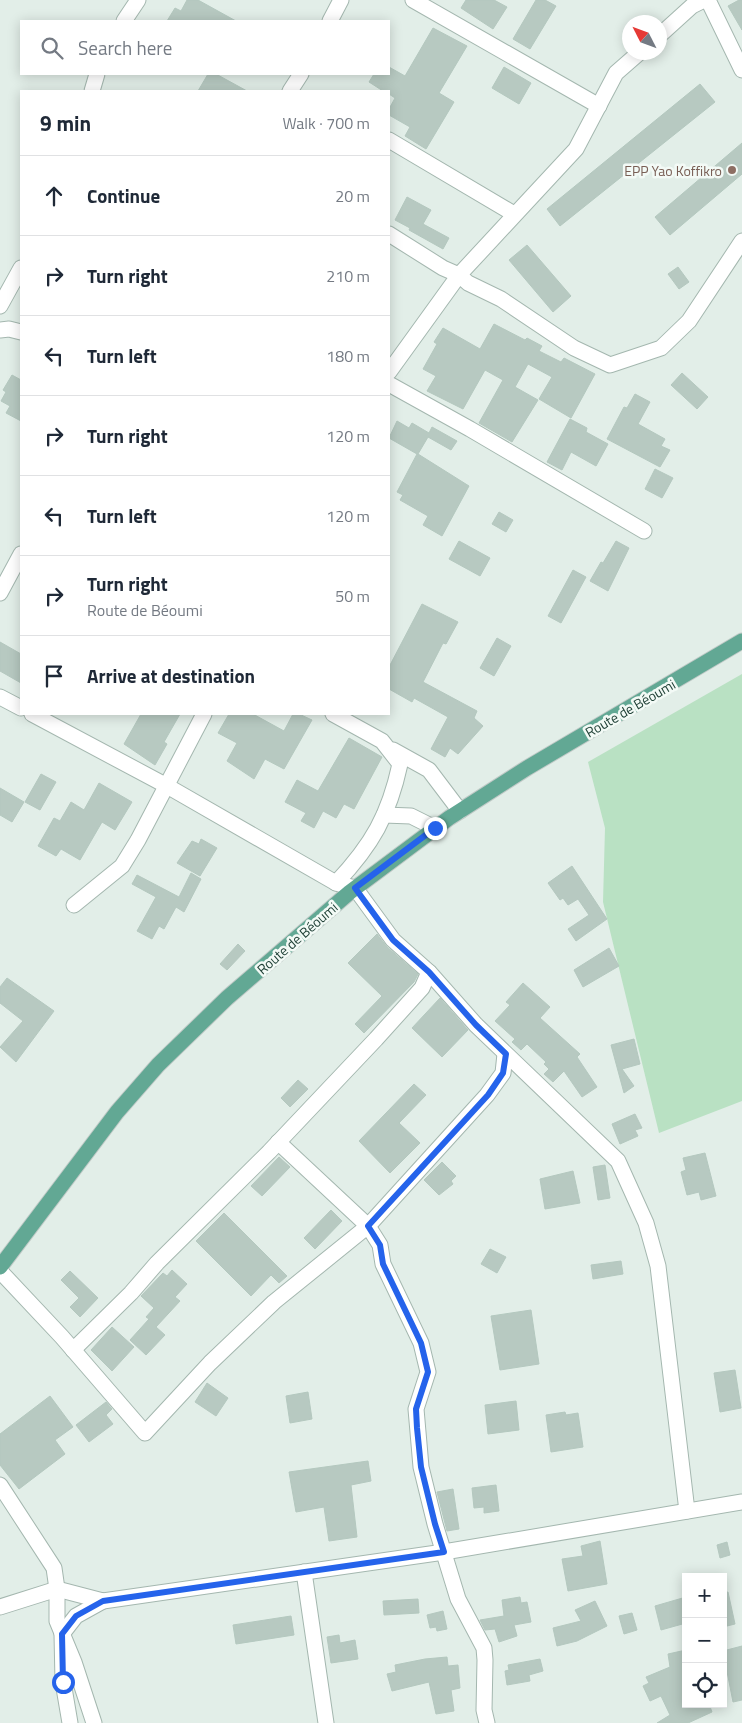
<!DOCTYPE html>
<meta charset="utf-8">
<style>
:root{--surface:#fff;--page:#f6f6f7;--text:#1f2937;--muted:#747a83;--line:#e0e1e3}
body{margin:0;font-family:"Titillium Web",sans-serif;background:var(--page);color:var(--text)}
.controls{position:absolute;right:15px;bottom:15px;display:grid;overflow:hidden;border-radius:0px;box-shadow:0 2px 12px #0003}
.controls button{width:45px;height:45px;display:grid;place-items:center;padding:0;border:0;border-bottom:1px solid var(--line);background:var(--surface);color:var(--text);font:25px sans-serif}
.compass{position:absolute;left:622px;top:15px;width:45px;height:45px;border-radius:50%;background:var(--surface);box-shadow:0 2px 12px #0003;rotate:312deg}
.stop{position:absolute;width:15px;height:15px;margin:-11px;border:4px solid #2563eb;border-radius:50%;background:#fff}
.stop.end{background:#2563eb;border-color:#fff;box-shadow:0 1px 5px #0008}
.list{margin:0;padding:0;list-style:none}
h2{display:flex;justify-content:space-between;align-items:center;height:65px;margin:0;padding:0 20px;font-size:21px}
h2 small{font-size:16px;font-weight:400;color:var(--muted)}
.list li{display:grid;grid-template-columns:32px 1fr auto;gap:15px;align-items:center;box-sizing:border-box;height:80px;padding:0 20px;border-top:1px solid var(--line)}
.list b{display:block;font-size:19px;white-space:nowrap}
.list p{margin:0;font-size:16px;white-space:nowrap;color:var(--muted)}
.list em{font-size:16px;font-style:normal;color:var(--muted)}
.icon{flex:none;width:28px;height:28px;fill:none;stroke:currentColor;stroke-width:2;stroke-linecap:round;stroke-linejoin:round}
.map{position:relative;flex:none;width:742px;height:1723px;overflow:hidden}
.search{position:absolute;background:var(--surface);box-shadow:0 2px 12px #0003;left:20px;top:20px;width:370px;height:55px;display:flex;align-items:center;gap:12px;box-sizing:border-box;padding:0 18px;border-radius:0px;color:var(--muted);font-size:19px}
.panel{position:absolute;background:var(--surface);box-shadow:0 2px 12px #0003;left:20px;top:90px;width:370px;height:625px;border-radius:0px}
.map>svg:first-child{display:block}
</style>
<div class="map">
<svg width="742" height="1723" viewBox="0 0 742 1723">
<rect width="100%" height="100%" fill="#e2eee8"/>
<!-- green -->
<path fill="#b9e1c3" d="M742,674V1101L659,1133L603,902L605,828L588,762Z"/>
<!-- building -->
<g fill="#b7c9c1" stroke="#b4c8bf">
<path d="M187,0H198L236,21H167L175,8L181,11Z"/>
<path d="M466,0H494L507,7L493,29L461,8Z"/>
<path d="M536,0H545L556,6L530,49L513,39Z"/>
<path d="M739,0H742V30L728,6Z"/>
<path d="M433,28L467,46L439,93L454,102L426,149L405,136L410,127L389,115V109L395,98L389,94V91H383L369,82L374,74H389V67L405,76Z"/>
<path d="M504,67L531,83L519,104L492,88Z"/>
<path d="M208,74H216L247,91H198Z"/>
<path d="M700,84L715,102L560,226L547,209Z"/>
<path d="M742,143V174L670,235L655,217Z"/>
<path d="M407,197L431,210L423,224L449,238L443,249L409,230L410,228L395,220Z"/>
<path d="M527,245L571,296L553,312L509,260Z"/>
<path d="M678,267L689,282L679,289L668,274Z"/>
<path d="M494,324L525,340L527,338L542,346L539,351L561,362L564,358L595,374L571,418L539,399L552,377L528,364L515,387L538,400L512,442L479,423L503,380L485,370L463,409L427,391L436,376L423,369L437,344L434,342L443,328L480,349Z"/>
<path d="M682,373L708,397L697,409L671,385Z"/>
<path d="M12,375L21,380V421L6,413L10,406L1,401L6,392L3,390Z"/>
<path d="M635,394L650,402L638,424L665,439L661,446L670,450L660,467L607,439L624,407L627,408Z"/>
<path d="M570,419L587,428L586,432L608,444L596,466L571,452L562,470L547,462Z"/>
<path d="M397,421L409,428L412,423L429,433L432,427L457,441L451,450L428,437L418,454L469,486L442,536L423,525L428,516L400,500L403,495L397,492L417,454L389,438Z"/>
<path d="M655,469L673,478L662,498L645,489Z"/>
<path d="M499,512L513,520L506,532L492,524Z"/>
<path d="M459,541L490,558L480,576L449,559Z"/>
<path d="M616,541L629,548L608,591L590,581L601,562L603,563Z"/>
<path d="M573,570L586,577L561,623L548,616Z"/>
<path d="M422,604L458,622L446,644L443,643L423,682L477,711L474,718L483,726L458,754L450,748L445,757L431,749L448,717L414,698L412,702L389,689V667Z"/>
<path d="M497,638L511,646L494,676L480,668Z"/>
<path d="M0,642L21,654V683L0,671Z"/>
<path d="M141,714H180L164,742L167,744L155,765L124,744Z"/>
<path d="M229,714H253L284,731L293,714H299L312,720L284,769L265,759L254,779L227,761L237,743L218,733Z"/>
<path d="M349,738L382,757L354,809L344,804L336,818L323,811L314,828L301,821L306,813L285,802L297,780L318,791Z"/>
<path d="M41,774L56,782L40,810L25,802Z"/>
<path d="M99,783L132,802L115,830L102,822L80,860L61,849L56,856L38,846L54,818L60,821L71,802L84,810Z"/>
<path d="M0,788L24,802L12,822L0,815Z"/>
<path d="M201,839L217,848L200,876L177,863L192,841L199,844Z"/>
<path d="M572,866L607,919L576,941L568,929L589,915L578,899L568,905L563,898L560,900L548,883Z"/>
<path d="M191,873L201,879L184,912L176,907L164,929L159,926L152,939L137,931L156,897L132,884L137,875L179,897Z"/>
<path d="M377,934L387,947L418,974L414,982L364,1033L355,1024L382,996L348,963Z"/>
<path d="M238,944L245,951L227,970L220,964Z"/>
<path d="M609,948L619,966L583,987L574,970Z"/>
<path d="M7,978L54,1011L16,1062L0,1047L23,1021L0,1003V987Z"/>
<path d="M523,983L550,1007L540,1018L580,1054L577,1057L597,1087L582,1097L564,1071L553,1082L544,1074L549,1069L544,1064L546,1062L527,1044L521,1050L512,1042L515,1039L495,1021L510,1005L506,1002Z"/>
<path d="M440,998L468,1030L442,1057L412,1028Z"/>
<path d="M634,1039L640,1064L622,1069L634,1086L624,1093L611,1045Z"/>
<path d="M298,1080L308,1089L290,1107L281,1098Z"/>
<path d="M414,1084L426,1095L399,1123L420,1143L390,1173L359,1141Z"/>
<path d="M635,1114L642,1128L635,1130L638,1136L620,1144L612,1124Z"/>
<path d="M705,1153L716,1196L701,1200L699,1192L687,1195L681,1172L686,1170L683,1158Z"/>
<path d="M279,1157L290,1167L262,1196L251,1186Z"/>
<path d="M442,1162L456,1176L451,1181L453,1184L439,1195L424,1180Z"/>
<path d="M605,1165L610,1198L598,1200L593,1167Z"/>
<path d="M573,1171L580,1203L545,1209L540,1179Z"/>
<path d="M331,1210L342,1221L315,1249L304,1238Z"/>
<path d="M224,1213L287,1276L279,1283L271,1275L251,1296L196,1241Z"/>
<path d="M490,1249L506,1257L497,1273L481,1264Z"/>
<path d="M621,1261L623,1274L593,1279L591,1265Z"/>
<path d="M172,1270L187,1284L175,1297L180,1301L156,1327L165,1335L146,1355L130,1340L149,1319L146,1317L154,1308L141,1296L163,1273L167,1276Z"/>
<path d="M70,1271L98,1298L80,1317L70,1307L79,1298L61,1280Z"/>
<path d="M531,1310L539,1364L500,1370L491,1316Z"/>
<path d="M112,1327L134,1347L112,1371L91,1350Z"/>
<path d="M735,1370L741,1408L720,1412L714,1373Z"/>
<path d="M207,1383L228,1398L216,1416L195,1402Z"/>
<path d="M308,1392L312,1419L290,1423L286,1396Z"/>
<path d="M50,1396L73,1427L55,1440L65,1454L19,1489L0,1465V1434Z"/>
<path d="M516,1401L519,1430L488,1434L485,1405Z"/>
<path d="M106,1402L112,1409L106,1415L113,1424L89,1442L76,1425Z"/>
<path d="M565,1412L566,1415L578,1413L583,1447L551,1452L546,1415Z"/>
<path d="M368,1461L371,1481L351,1485L357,1537L329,1541L324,1507L296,1512L289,1472Z"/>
<path d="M496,1485L499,1511L484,1513V1507L474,1508L472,1488Z"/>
<path d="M453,1489L459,1529L447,1531L437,1492Z"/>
<path d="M600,1541L607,1584L568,1591L562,1559L583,1556L581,1546Z"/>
<path d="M727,1542L730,1555L720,1558L717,1545Z"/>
<path d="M728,1592L735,1624L723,1627V1593Z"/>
<path d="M520,1597L521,1603L527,1602L531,1622L514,1625L517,1636L499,1642L495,1629L485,1630L480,1620L504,1616L502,1600Z"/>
<path d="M686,1597V1623L661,1630L655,1606Z"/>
<path d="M418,1599L419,1613L384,1615L383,1601Z"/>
<path d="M595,1601L607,1626L577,1641L557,1646L553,1628L581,1621L575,1610Z"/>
<path d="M443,1611L447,1629L437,1631L436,1627L430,1628L427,1615Z"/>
<path d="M632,1613L637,1630L624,1634L619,1616Z"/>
<path d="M291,1616L294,1635L236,1644L233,1625Z"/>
<path d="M339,1635L340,1643L355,1640L358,1659L331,1663L327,1637Z"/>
<path d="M742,1646V1700L733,1702L723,1651Z"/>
<path d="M686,1650V1704H709L712,1712L688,1723H657L670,1715L661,1696L650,1701L643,1686L649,1683L646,1677L670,1667L668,1654Z"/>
<path d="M447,1657L448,1666L458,1665L460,1688L451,1690L454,1711L436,1714L429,1682L392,1691L387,1674L396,1672L395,1665L425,1659Z"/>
<path d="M540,1659L543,1671L529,1675L530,1681L507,1685L505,1671L509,1670L508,1665Z"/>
</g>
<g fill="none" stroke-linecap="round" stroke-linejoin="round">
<defs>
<g id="minor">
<path d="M413,0L599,106"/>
<path d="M708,0L742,70"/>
<path d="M124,21L138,0"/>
<path d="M330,21L341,0"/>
<path d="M660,35L692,6L704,0"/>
<path d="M92,91L97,74"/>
<path d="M290,91L301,74"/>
<path d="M389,140L514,214"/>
<path d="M389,234L443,268L459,275L468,283L501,299L574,348L610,365L661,348L689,321L742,241"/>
<path d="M0,306L21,268"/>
<path d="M0,330L9,329L21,332"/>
<path d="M389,372L459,275L576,149L616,73L640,52"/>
<path d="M389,384L470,429L644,531"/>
<path d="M0,593L21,554"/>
<path d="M0,697L21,708"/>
<path d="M32,714L167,786L336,883L355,888L393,940L429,972L476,1025L618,1161L646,1223L658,1266L687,1511"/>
<path d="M333,714L382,741L400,764C389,815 372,845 336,883"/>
<path d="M393,750L429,770L460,811"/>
<path d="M384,815L411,816L435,828"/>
<path d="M74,905L122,866L138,840L204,714"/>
<path d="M278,1142L368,1226L380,1245L383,1264L421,1343L428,1372L416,1409L421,1467L435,1524L458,1599L484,1648L485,1660L484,1710L487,1723"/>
<path d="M0,1271L62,1337L145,1433L210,1363L274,1302L368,1226L487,1095L503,1073L505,1054"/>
<path d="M73,1350L131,1293L157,1263L269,1152L376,1039L422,988L429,972"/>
<path d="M0,1485L54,1568L57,1589V1621L74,1662L94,1723"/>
<path d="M304,1572L326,1723"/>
<path d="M0,1607L57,1589L103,1601L444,1552L742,1502"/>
<path d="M70,1723L63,1682L62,1634L76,1616L103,1601"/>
</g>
<path id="major" d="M0,1267L117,1112L158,1065L227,998L350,892L449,818L527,768L742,641"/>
</defs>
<!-- minor casing -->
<use href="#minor" stroke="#a4b7af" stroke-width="17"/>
<!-- major casing -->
<use href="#major" stroke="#c1cac7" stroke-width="17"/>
<!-- minor -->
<use href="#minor" stroke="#fff" stroke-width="15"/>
<!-- major -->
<use href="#major" stroke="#62a894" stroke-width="15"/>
</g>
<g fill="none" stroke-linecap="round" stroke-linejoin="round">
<!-- route -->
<path stroke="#2563eb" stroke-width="6" d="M63,1682L62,1634L76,1616L103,1601L444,1552L435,1524L421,1467L417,1428L416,1409L428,1372L421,1343L383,1264L380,1245L368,1226L488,1095L503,1073L506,1054L476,1025L429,972L393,940L355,888L435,828"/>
</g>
<!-- markers -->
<circle fill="#8d6e63" stroke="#f3faf6" stroke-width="2" cx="732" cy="170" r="5"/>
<g text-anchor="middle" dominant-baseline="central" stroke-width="5" stroke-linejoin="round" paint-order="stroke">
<!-- education labels -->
<g font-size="14" fill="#785e54" stroke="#f3faf6" text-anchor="end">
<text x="722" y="170">EPP Yao Koffikro</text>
</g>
<!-- street labels -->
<g font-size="14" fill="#204137" stroke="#f3faf6">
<text transform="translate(630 708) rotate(-30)">Route de Béoumi</text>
<text transform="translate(297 938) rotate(-41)">Route de Béoumi</text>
</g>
</g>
</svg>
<div class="controls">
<button>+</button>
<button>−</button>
<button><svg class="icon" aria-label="locate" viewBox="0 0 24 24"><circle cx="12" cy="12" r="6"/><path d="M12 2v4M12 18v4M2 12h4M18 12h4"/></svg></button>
</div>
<svg class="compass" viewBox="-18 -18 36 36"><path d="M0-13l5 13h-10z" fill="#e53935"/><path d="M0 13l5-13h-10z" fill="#747a83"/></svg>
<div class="stop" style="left:63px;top:1682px"></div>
<div class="stop end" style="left:435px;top:828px"></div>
<div class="search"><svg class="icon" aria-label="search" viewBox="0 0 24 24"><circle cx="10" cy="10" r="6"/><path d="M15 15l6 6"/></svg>Search here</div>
<section class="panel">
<h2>9 min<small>Walk · 700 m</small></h2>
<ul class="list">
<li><svg class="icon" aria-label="ahead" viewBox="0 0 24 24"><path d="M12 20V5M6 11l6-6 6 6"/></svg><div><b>Continue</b></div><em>20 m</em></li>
<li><svg class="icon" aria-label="right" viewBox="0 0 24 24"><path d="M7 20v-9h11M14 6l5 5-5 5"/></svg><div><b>Turn right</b></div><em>210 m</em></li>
<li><svg class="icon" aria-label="left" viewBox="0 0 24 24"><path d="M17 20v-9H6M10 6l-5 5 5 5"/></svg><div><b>Turn left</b></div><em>180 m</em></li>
<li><svg class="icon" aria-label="right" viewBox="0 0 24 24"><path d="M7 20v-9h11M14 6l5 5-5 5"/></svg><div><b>Turn right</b></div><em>120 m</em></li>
<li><svg class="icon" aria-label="left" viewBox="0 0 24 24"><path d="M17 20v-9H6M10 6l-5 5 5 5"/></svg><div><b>Turn left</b></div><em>120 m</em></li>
<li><svg class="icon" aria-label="right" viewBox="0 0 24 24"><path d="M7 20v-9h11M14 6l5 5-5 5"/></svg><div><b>Turn right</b><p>Route de Béoumi</p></div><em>50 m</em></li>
<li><svg class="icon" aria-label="arrive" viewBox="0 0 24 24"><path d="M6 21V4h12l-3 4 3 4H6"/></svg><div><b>Arrive at destination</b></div></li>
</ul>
</section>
</div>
